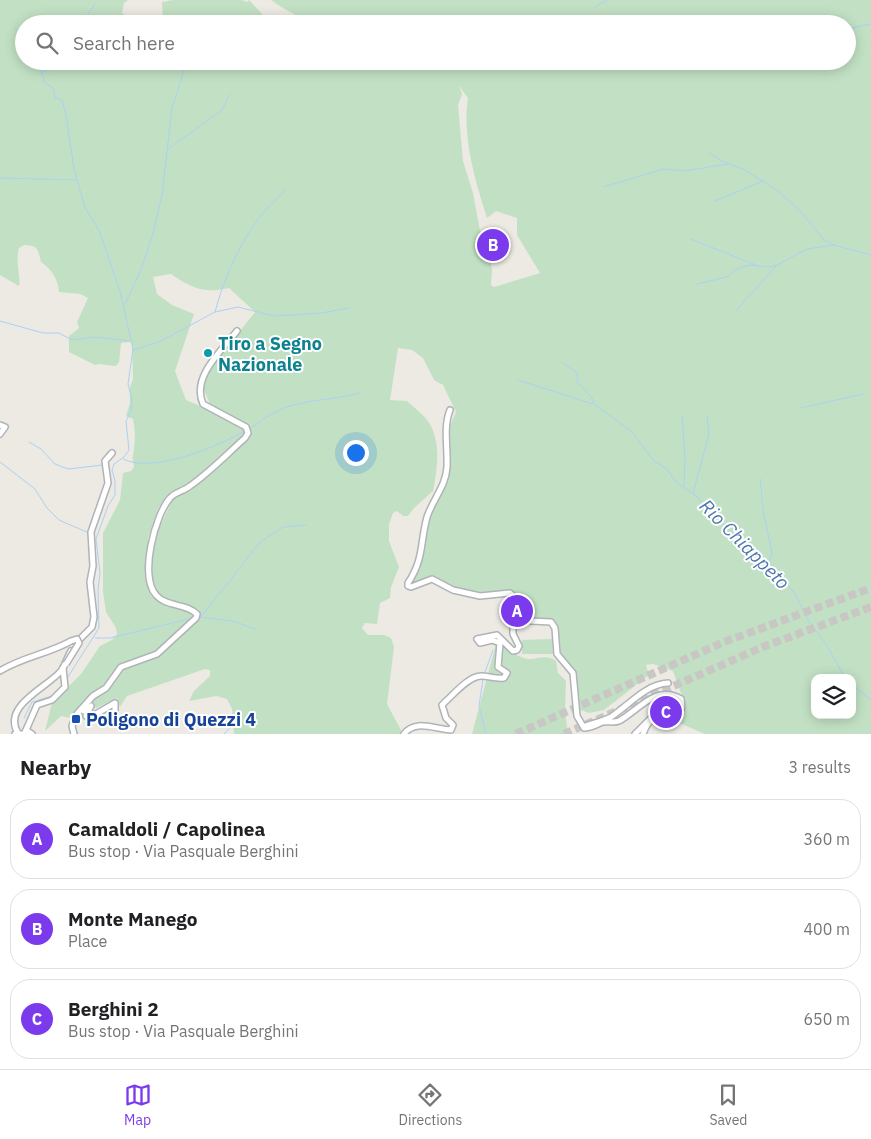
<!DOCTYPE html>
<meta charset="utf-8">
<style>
:root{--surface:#fff;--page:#f6f6f6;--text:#202124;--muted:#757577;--line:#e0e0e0;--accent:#7c3aed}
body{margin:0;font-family:"IBM Plex Sans",sans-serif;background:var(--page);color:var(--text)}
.controls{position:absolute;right:15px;bottom:15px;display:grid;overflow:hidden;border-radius:10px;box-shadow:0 2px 12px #0003}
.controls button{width:45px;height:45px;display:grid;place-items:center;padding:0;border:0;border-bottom:1px solid var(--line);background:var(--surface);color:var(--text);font:25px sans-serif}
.you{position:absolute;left:355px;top:452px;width:18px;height:18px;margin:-12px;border:4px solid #fff;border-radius:50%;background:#1a73e8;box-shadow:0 0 0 8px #1a73e833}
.badge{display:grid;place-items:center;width:32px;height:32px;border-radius:50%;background:var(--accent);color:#fff;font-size:16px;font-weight:700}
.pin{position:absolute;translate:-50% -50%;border:2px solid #fff;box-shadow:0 1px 5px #0006}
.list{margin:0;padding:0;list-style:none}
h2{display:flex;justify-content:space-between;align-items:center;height:65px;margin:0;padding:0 20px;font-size:21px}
h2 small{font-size:16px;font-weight:400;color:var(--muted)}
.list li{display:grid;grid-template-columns:32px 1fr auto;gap:15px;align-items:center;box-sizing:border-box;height:80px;margin:0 10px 10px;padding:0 10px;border:1px solid var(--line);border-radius:20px}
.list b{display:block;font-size:19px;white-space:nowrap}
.list p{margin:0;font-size:16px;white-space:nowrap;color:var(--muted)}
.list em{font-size:16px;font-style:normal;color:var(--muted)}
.icon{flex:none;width:28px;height:28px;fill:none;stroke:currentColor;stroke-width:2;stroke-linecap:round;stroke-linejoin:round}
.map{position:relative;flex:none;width:871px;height:734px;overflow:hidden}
.search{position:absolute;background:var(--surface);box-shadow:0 2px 12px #0003;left:15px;right:15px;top:15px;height:55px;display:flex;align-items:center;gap:12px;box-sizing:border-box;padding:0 18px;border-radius:28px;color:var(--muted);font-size:19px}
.sheet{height:335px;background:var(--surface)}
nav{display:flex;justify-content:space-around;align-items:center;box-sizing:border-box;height:70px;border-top:1px solid var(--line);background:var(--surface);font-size:14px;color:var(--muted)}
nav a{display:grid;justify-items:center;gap:2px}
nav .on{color:var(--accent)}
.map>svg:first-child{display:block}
</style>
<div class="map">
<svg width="871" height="734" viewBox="0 0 871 734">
<rect width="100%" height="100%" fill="#eceae3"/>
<!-- green -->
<g fill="#c2e1c4" fill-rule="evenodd">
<path d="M0,0H128L124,3L122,13L135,24H24V61H847V24H313C299,16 284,10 271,0H871V734H705L677,722L686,707L673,671L653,664L646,665L649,675L604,710L589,713L578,709L576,674L559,650L556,624L552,620L530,617L521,606L519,593L504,592L503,590C479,597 458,591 435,579L411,585L417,573L428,519L449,466V428L456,412L443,385L434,380L423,358L412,350L398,348L390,400L407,401C414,408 427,417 431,426C441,446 437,471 433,491L414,508L408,516H403L397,511L393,513L389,524V541L399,567L391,587L390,598L380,603L377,624L365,623L362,628L368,635H384L391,638L394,647L387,704L403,734H234L232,709L227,699L216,696L189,701L194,691L210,676V670L205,669L127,696L120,707L117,698L96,708L92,701L110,688L125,668L152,659L167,649L198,621L199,610L163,598L158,593L153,583L152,548L156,536L172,500L194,488L250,434L248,426L211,406L202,386L210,369L255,312L229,288C204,294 192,288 171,274L153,277L157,294L172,305L194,314L175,371L186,400L241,424L245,430V435L190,484L166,496L158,509L148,538V589L152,597L161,603L192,610L194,617L157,650L118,666L107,682L90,695L71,718L61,716L45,731L52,703L81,674L100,646L112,640L117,634L116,628L106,612L103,592V533L120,500L123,473L131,471L134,467C134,464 132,459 133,456C135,441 136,435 133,419L126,416L130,403V387L133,379L132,344L130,342L121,343L119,362L116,366L99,364L95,365L69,352V336L79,328L77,322L88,298L80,294L59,292C58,279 52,270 41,262C38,251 39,245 24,245L19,248C15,262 21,277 19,286L0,275ZM459,86L468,98C462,138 475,180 487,218L496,211L517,218V235L540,273L494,287L491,285L492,270L489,251L480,231L473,193L463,161L458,105L462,94ZM815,678H852V715H815Z"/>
<path d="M173,0H242L247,2L249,0L263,15L272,17L281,24H163L162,2Z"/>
<path d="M552,639L553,654H522V640Z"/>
<path d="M497,640H500C508,648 517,658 529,659C539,659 547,654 556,661L558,673L566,681L565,711L568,734H472Z"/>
</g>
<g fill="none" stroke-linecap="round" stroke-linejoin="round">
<!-- stream -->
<g stroke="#abd1f4" stroke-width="1">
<path d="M595,7L607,0"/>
<path d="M82,24L95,4"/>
<path d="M15,28L24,39"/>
<path d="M847,29L871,24"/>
<path d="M37,61L45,83L53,88L55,98L62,100L66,115L74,169L85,208L99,230L120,291L133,349L128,384L132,401L131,411L126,421L129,450L124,457L114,464L112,470L115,481V495L108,506L96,539L100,573L98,590L99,628L66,680"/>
<path d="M42,72L56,67L60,61"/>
<path d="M168,149L222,110L230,94"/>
<path d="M709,153L722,161L745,170L778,191L801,212L823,239L834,245L871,255"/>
<path d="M0,178L77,180"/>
<path d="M603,187L664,169L684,171L728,164"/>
<path d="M715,201L763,181"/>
<path d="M691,239L756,265"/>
<path d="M697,284L727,277L735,270L749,265L769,267L777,265L807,249L834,245"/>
<path d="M125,304L141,270L153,234L162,195L172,108L187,61"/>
<path d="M215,312C223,281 238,247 257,221C265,209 277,200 286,189"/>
<path d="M735,312L776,266"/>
<path d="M0,321L43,333H59L72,340L95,337L129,341"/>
<path d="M134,350L161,341L215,312L238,307L274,316L321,313L349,308"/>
<path d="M563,363L577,373V382L592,398L594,404L631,431L654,461L667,469L676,482L699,498L703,507L713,512L728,529L773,566L795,594L808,620L826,644L845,678"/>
<path d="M518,380L593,404"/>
<path d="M801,408L863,394"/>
<path d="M682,415L685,459L684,486"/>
<path d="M248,430C258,424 265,417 275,412C300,399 332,401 360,393"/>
<path d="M29,442L41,449L55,464L68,469L103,465"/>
<path d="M123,459C152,474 217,447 245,431"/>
<path d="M0,462L35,489L47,508L59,520L89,533"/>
<path d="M760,478L763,510L772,553L769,563"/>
<path d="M693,493L709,434L707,415"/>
<path d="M197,617L202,616L260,542L283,527L306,525"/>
<path d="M198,617L233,621L255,629"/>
<path d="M95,638H110L193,618"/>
<path d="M484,675L493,650"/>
<path d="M483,679L479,706L486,734"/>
<path d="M852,685L871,700"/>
<path d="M24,718L32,702L52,696L63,684"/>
<path d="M224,734L229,729"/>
</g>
<!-- highway-tunnel -->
<g stroke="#c8c7c3" stroke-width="8" stroke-dasharray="8 4" stroke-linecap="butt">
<path d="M516,734L724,642L871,588"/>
<path d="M564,734L765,646L871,607"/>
</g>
<defs>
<g id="minor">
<path d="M450,410C443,427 448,448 447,467C446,486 433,499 427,517C420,543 424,559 408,583V586L411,587L432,579L453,590L480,596L510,593C519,599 521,613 531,621L551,622L555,628L557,654L573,673L577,716L584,728C592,728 597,724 603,722C609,721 614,723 619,721C639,710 656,684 681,699C686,723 666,710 654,718C649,721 645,728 643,734"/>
<path d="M0,425L5,427L0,434"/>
<path d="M80,639L92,627L94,617L90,582L93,566L91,532L108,483L105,461L112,453"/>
<path d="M0,671C22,657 48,654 71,641"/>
<path d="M84,711L91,706L86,716L89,718L115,703V712"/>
<path d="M585,726C594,723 604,721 611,717C629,705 646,684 668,683"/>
<path d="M26,730L37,705L52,700L65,687L63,668"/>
<path d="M18,733C0,704 55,684 63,668C66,662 68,656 71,651"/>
<path d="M25,733L26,730L32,734"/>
<path d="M15,734H26"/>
<path d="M74,734L72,726L76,715L93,696L106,688L121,667L157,654L196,618L197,614C186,603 166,607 156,595C139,576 155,515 170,498C175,492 184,491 190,486C210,472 227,454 245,438L248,433L246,427L203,404C191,377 222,350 237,331"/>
<path d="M404,734C415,719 434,729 451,730L453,725L446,718L442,705L446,701C454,694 469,676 481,676C489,676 495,679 504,678L507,673L498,667L500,643L492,640L480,643L477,639L497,635L513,651L517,650L519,646L513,634V617"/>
<path d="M635,734L660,709L665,708L680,712"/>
</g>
</defs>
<!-- minor casing -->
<use href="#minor" stroke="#b0b3b7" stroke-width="8"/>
<!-- minor -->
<use href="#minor" stroke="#fff" stroke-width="5"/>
<defs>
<path id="minor-bridge" d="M66,664L79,643L77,639L71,641"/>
</defs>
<!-- minor-bridge casing -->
<use href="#minor-bridge" stroke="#b0b3b7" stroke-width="8" stroke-linecap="butt"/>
<!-- minor-bridge -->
<use href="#minor-bridge" stroke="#fff" stroke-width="5"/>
</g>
<!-- markers -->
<circle fill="#0f9aa8" stroke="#fff" stroke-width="2" cx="208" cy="353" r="5"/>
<rect fill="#1a4fb4" stroke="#fff" stroke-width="2" x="71" y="714" width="10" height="10" rx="2.5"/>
<g text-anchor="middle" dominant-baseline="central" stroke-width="4" stroke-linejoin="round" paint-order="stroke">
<!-- culture labels -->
<g font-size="18" font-weight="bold" fill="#0d838f" stroke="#fff" text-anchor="start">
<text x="218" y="343">Tiro a Segno<tspan x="218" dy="21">Nazionale</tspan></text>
</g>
<!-- transit labels -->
<g font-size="18" font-weight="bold" fill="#164399" stroke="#fff" text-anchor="start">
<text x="86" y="719">Poligono di Quezzi 4</text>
</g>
<!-- water labels -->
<g font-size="19" font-style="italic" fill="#4e77ac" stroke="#fff">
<text transform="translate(745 544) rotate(45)">Rio Chiappeto</text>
</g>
</g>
</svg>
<div class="controls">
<button><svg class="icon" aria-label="layers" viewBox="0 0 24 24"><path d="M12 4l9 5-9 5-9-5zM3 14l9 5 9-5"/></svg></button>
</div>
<div class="you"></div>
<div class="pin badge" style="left:517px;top:611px">A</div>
<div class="pin badge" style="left:493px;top:245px">B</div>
<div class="pin badge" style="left:666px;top:712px">C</div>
<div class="search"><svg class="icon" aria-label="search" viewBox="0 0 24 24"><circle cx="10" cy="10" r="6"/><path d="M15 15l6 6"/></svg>Search here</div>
</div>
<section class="sheet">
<h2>Nearby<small>3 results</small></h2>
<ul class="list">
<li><span class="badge">A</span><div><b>Camaldoli / Capolinea</b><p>Bus stop · Via Pasquale Berghini</p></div><em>360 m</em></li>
<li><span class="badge">B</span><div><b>Monte Manego</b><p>Place</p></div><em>400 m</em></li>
<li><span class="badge">C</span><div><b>Berghini 2</b><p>Bus stop · Via Pasquale Berghini</p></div><em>650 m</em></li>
</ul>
</section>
<nav>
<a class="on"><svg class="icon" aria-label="map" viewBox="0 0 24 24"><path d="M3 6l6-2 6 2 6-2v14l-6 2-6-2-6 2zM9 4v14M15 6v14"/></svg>Map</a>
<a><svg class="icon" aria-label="directions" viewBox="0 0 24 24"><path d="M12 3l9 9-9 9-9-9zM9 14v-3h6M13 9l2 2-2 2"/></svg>Directions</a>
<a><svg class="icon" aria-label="saved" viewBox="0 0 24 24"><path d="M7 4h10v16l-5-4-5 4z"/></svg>Saved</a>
</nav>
